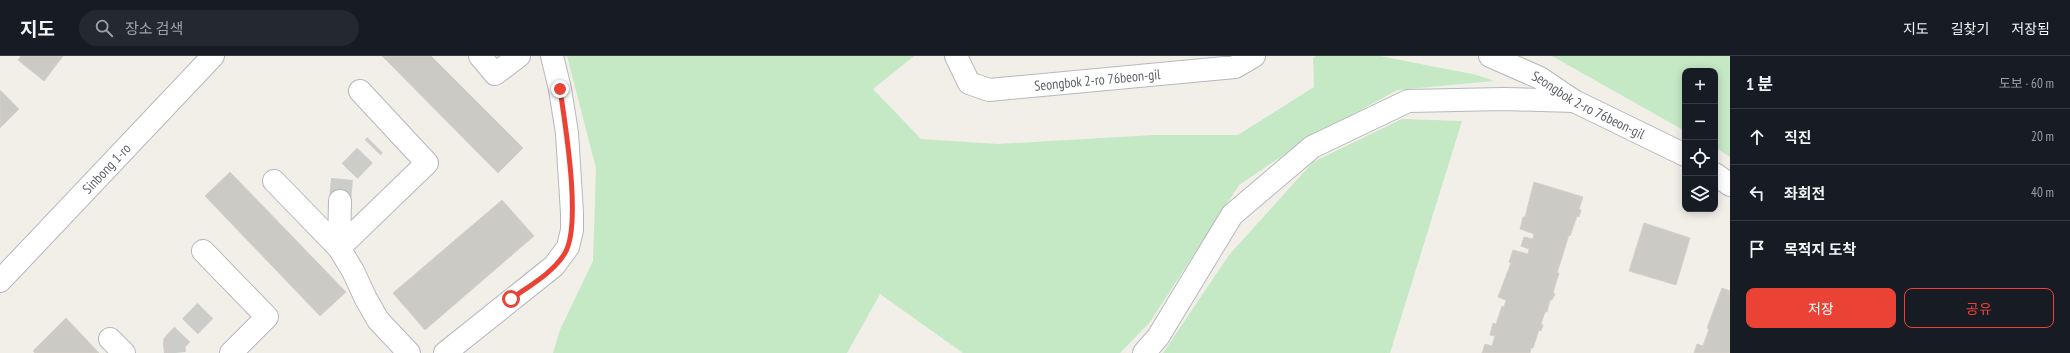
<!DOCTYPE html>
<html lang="ko">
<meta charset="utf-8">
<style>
:root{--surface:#171b24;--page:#242831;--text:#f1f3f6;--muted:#9ea1a6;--line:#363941;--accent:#ea4335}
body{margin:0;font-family:"PT Sans Narrow","Noto Sans KR",sans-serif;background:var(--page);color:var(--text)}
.controls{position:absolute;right:12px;top:12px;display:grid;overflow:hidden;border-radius:8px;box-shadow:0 2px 10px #0003}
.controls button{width:36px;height:36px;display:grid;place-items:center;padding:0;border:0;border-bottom:1px solid var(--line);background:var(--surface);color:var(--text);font:20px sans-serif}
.stop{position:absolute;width:12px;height:12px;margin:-9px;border:3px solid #ea4335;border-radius:50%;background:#fff}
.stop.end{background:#ea4335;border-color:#fff;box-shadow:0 1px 4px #0008}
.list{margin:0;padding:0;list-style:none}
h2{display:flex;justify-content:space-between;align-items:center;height:52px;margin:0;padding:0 16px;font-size:17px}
h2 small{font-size:13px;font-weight:400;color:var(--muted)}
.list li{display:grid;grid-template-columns:26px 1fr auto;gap:12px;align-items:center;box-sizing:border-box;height:56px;padding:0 16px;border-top:1px solid var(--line)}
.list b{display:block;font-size:15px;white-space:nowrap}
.list em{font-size:13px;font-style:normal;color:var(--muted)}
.actions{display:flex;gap:8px;padding:12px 16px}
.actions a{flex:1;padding:9px 0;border:1px solid var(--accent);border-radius:8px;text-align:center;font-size:14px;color:var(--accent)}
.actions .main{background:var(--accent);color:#fff}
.icon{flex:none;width:22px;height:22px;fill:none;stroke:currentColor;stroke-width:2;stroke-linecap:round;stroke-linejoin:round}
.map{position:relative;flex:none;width:1730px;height:297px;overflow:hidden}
header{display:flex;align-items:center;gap:24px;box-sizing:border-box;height:56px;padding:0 20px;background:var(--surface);border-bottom:1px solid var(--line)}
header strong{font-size:19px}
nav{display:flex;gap:22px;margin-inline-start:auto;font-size:14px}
.search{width:280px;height:36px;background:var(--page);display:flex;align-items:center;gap:10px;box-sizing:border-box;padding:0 14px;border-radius:22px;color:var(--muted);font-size:15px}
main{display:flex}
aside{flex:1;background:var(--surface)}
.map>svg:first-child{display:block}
</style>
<header>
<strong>지도</strong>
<div class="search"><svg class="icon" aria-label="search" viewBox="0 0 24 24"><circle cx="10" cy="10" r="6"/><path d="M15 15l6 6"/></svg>장소 검색</div>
<nav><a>지도</a><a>길찾기</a><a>저장됨</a></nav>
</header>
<main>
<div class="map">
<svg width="1730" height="297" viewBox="0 0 1730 297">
<rect width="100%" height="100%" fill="#f1efe8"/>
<!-- green -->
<g fill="#c5e8c5">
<path d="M567,0H914L873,33L921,83L998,88L1154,79H1238L1314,31L1313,2L1316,0H1380L1477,19L1494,25L1397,34L1303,86L1239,129L1150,266L1120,297H963L880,238L847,297H553L560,274L593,205L596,112Z"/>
<path d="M1552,0H1730V101L1715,91V15H1685V75Z"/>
<path d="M1402,63L1462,65L1390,297H1163L1229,199L1313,106Z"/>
</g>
<!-- building -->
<g fill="#cccac5" stroke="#d6d1c6">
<path d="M21,0H63L44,25L18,4Z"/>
<path d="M382,0H431L523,92L498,117Z"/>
<path d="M0,34L19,53L0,72Z"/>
<path d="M230,116L346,236L320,260L205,140Z"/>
<path d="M1534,126L1583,141L1579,153L1581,154L1579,161L1577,160L1570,180L1569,179L1557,217H1559L1553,237L1555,238L1552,244H1550L1547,256H1545L1541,268L1543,269L1541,275L1539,274L1533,292H1531L1530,297H1482L1485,288L1492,290L1495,280L1490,279L1493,267L1496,268L1502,250L1504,251L1506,244L1498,241L1511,207L1509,206L1513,194L1528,198L1529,193L1521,190L1524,181L1533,183L1534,178L1520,173L1523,161H1525Z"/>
<path d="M502,144L534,180L425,274L393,237Z"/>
<path d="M1644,167L1690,182L1676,229L1629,215Z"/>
<path d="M1722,232L1730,235V297H1694L1697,288L1703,290L1709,273L1707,272Z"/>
<path d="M66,262L99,297H35L33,295Z"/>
</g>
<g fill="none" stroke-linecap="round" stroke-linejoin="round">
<!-- minor-tunnel -->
<g stroke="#ccccc8" stroke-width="22" stroke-dasharray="22 11" stroke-linecap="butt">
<path d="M340,145L342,123L375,89"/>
<path d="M175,297L174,287L208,252"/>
</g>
<defs>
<g id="minor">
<path d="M480,0L495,18L519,0"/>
<path id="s1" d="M956,0L969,27L989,34L1235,11L1254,0"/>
<path id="s2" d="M1490,0L1540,22L1574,45L1685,99"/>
<path d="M1715,118L1730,129"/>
<path d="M274,125L339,192L427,107L360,35"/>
<path d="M340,145L339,192L353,215L366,243L378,264L409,297"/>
<path d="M203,195L267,261L231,297"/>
<path id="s3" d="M0,225L213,0"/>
<path d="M110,283L124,297"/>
<path d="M445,297L554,210L568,191L572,174V157L567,77L560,33L552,0"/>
<path d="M1144,297L1158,281L1232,159L1312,91L1408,45L1504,43L1574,45"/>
</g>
</defs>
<!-- minor casing -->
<use href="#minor" stroke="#b5b8bc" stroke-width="24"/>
<!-- minor -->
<use href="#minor" stroke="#fff" stroke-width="22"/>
</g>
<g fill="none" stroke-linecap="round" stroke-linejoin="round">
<!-- route -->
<path stroke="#ea4335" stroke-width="5" d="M511,243C529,230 553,217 565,197C582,168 565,68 560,33"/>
</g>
<g text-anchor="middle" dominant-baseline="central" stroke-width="4" stroke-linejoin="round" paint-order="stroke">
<!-- street labels -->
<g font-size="14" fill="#5f6368" stroke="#fff">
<text stroke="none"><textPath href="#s1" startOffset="160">Seongbok 2-ro 76beon-gil</textPath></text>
<text stroke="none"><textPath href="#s2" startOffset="110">Seongbok 2-ro 76beon-gil</textPath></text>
<text stroke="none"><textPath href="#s3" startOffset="155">Sinbong 1-ro</textPath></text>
</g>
</g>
</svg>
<div class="controls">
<button>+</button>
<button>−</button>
<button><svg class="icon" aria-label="locate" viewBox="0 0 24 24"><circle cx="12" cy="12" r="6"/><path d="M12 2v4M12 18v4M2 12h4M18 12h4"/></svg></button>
<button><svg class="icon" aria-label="layers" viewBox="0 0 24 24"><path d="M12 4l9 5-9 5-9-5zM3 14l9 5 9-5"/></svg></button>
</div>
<div class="stop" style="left:511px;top:243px"></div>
<div class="stop end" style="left:560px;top:33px"></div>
</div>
<aside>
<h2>1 분<small>도보 · 60 m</small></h2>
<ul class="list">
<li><svg class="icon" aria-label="ahead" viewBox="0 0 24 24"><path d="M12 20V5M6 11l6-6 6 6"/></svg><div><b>직진</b></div><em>20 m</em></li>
<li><svg class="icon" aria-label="left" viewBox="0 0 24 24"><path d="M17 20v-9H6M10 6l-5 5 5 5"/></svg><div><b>좌회전</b></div><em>40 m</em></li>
<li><svg class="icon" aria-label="arrive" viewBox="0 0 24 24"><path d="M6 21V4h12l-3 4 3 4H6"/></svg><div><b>목적지 도착</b></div></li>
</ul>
<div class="actions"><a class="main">저장</a><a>공유</a></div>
</aside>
</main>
